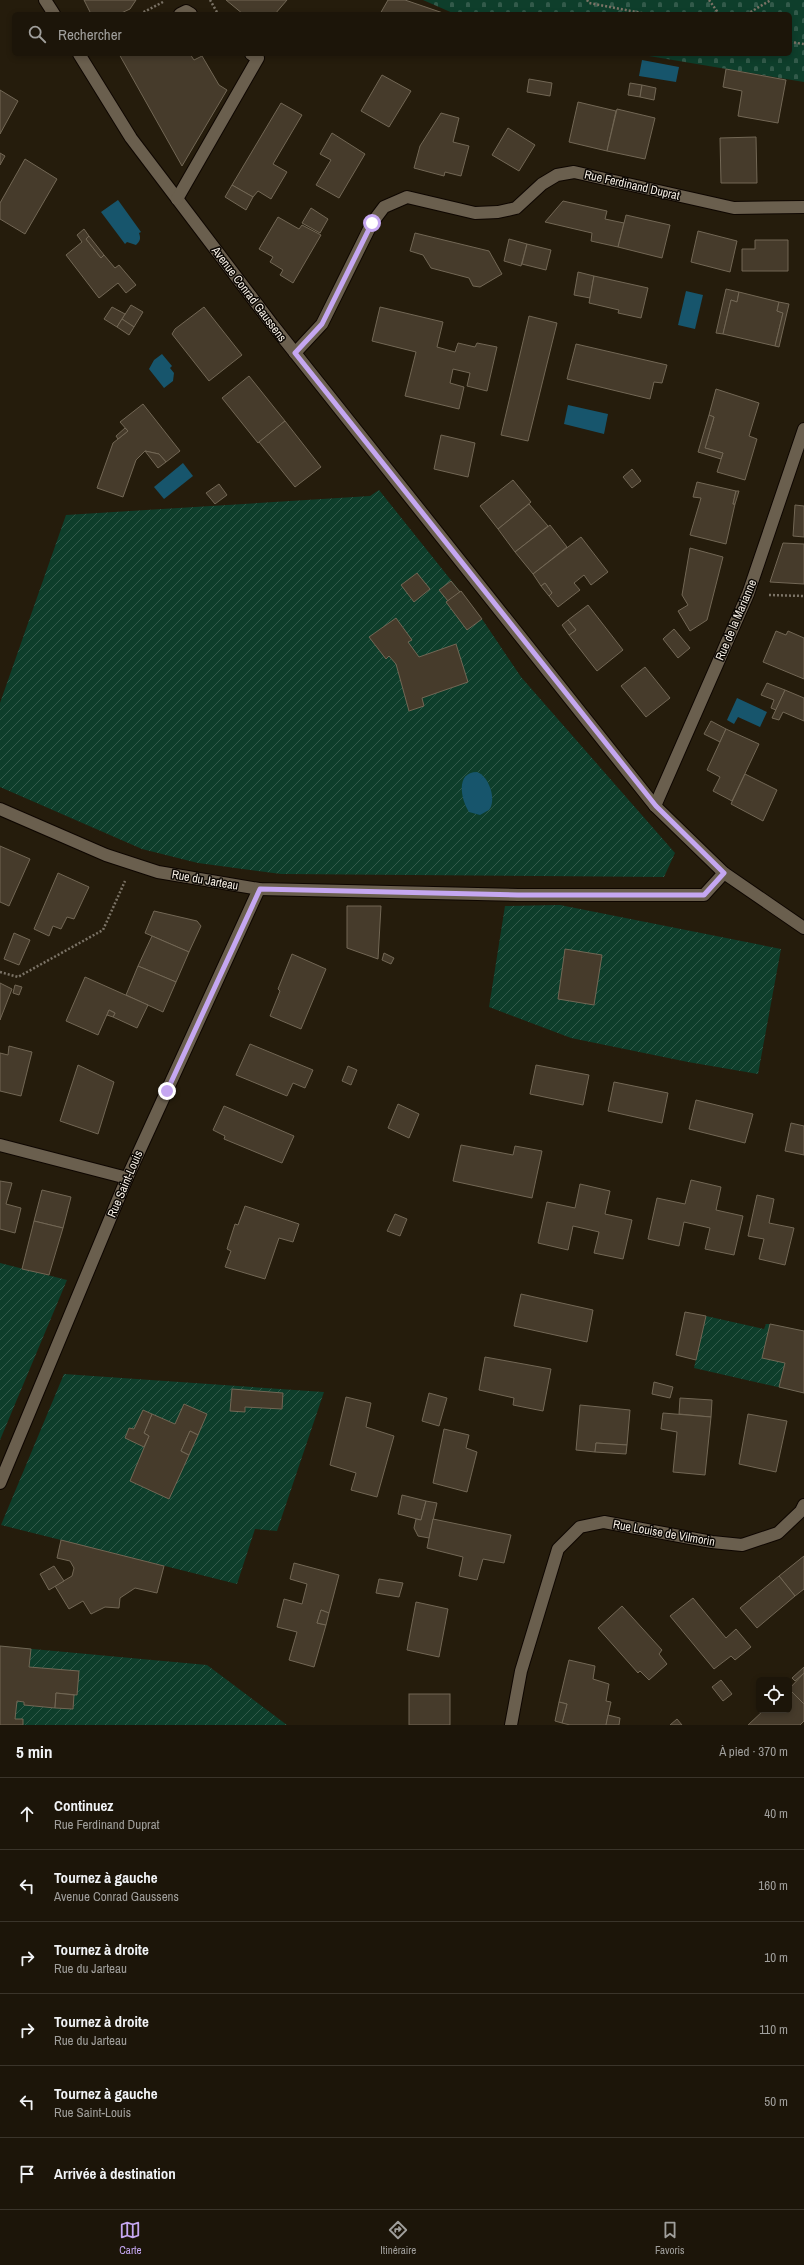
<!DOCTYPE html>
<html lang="fr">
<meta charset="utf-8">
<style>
:root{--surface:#1c1509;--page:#292217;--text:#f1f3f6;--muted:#a09f9c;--line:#3a342a;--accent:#c5a7f1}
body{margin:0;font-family:"Archivo Narrow",sans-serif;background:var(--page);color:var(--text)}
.controls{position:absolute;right:12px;bottom:12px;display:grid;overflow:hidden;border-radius:6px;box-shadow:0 2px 6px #0003}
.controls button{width:36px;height:36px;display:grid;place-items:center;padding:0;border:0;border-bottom:1px solid var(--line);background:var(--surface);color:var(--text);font:20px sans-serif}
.stop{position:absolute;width:12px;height:12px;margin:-9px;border:3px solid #c5a7f1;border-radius:50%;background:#fff}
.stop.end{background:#c5a7f1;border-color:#fff;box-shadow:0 1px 4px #0008}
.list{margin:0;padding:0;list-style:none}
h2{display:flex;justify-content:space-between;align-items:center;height:52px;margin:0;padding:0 16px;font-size:17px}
h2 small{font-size:13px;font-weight:400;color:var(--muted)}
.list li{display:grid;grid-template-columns:26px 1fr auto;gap:12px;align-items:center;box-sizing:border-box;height:72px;padding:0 16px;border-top:1px solid var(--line)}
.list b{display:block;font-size:15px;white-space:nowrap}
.list p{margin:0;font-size:13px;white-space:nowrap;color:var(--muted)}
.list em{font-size:13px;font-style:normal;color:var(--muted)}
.icon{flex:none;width:22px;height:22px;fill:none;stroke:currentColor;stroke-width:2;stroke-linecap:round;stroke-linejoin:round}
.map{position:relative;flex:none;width:804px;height:1725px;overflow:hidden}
.search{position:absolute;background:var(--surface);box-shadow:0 2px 6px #0003;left:12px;right:12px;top:12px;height:44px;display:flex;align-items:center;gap:10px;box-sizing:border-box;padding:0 14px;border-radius:6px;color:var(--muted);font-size:15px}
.sheet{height:484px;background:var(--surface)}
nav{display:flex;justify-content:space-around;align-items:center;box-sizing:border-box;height:56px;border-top:1px solid var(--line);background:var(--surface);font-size:11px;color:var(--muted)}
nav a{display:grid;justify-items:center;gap:2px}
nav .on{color:var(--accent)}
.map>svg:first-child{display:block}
</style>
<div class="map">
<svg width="804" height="1725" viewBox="0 0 804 1725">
<defs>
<pattern id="cemetery-stones" width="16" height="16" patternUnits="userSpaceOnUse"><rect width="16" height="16" fill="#0e3e2b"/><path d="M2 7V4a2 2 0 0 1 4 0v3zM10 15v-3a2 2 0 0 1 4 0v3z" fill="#325a4a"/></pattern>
<pattern id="garden-furrows" width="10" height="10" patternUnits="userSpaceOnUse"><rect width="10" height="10" fill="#0e3e2b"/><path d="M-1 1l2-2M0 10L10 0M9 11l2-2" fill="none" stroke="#325a4a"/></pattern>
</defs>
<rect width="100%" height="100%" fill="#251c0c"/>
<!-- cemetery -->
<path fill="url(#cemetery-stones)" d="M423,0H804V82L637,54H790V14H455Z"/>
<!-- garden -->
<g fill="url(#garden-furrows)">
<path d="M379,490L482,619L521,677L675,853L664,877L281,874L198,863L142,849L0,787V703L66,515L370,496Z"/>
<path d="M560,905L781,949L758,1074L688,1062L571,1038L489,1007L505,906Z"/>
<path d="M0,1263L67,1280L0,1440Z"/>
<path d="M706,1316L764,1329L766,1324H770L804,1331V1393L694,1368Z"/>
<path d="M64,1374L324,1392L277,1531L255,1529L237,1584L1,1525Z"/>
<path d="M0,1646L207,1665L287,1725H0Z"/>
</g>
<!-- water -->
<g fill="#17556c">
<path d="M642,60L679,67L676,82L639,76Z"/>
<path d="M118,200L141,232L139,233C141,239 140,241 136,245L127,242L125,244L101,212Z"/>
<path d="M686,291L703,295L695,329L678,325Z"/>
<path d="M162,354L172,366L170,368L174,373L173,381L164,388L149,369L154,360Z"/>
<path d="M568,405L608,414L604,434L564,424Z"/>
<path d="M183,463L193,476L164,499L154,487Z"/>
<path d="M737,698L767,712L760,727L738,717L734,724L727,720Z"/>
<path d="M477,772C489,776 497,800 489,810L480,815L469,812C461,800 455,772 477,772Z"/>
</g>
<!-- building -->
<g fill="#463b2b" stroke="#726755">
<path d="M84,0H136L130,9L119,14H91Z"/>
<path d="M226,0H287L275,14H243Z"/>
<path d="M388,0H405L446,14H380Z"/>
<path d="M119,54H190L194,60L202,56L219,85L227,90L182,166Z"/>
<path d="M726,69L786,80L778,123L738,116L742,91L723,87Z"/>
<path d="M382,75L411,91L389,127L361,111Z"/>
<path d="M529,79L552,83L550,96L527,92Z"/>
<path d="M630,83L642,85L640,97L628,95Z"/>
<path d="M642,85L656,88L654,100L640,97Z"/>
<path d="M0,90L18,101L0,134Z"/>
<path d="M578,102L616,111L607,151L569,142Z"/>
<path d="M281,103L302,115L273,164L287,172L271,199L258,191L253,197L232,185Z"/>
<path d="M617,109L655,118L645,159L607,151Z"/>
<path d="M441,113L459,118L453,142L469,146L461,176L445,172L444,176L414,168L420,146Z"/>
<path d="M508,128L535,145L519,171L492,155Z"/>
<path d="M332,133L365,154L339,198L316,185L331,160L320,154Z"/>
<path d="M756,137L757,183H721L720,138Z"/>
<path d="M0,153L5,156L0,165Z"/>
<path d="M25,159L57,179L25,234L0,219V203Z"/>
<path d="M232,185L253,197L246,210L225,197Z"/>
<path d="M563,201L607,211L605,219L624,223L618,247L591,241L592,233L545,222Z"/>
<path d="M311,208L328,219L320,233L302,223Z"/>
<path d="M626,215L670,225L662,258L618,247Z"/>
<path d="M278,217L299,229L302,225L321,235L293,283L280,275L283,270L270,262L273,257L259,249Z"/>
<path d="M84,229L89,236L86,239L101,258L104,255L115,268L119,265L136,285L126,293L118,283L99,298L66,255L82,242L77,235Z"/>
<path d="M698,231L737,241L730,272L691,262Z"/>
<path d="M415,233L489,251L502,274L480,287L473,286L469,278L431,268L423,255L410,251Z"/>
<path d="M89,236L104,255L101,258L86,239Z"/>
<path d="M509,239L527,244L521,266L504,261Z"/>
<path d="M755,240H788V271H742V249H755Z"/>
<path d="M527,244L551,250L546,270L522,264Z"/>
<path d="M578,272L594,276L590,298L574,295Z"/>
<path d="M594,276L648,288L641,318L618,313L619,310L589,303Z"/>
<path d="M726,289L739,292L737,302L731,300L723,334L716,333Z"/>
<path d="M739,292L779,302L777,311L783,313L775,346L723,334L731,300L737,302Z"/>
<path d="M779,302L789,304L779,347L775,346L783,313L777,311Z"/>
<path d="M131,305L143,312L134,327L122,319Z"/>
<path d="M112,307L125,314L117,327L104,319Z"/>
<path d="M204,307L242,355L209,381L172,334L175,329Z"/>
<path d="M380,307L443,322L437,347L455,352L458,343L475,347L477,343L497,347L487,391L467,386L470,373L453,369L450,383L464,387L459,409L405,396L416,352L372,341Z"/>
<path d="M529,316L557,323L528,441L501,435Z"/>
<path d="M122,319L134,327L129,335L117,327Z"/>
<path d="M576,344L667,365L662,383L654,382L650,399L567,379Z"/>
<path d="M249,376L285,421L258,443L222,398Z"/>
<path d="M716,389L759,403L749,436L757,439L745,480L717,472L723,453L705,448L714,417L709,415Z"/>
<path d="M143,404L180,451L166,462L159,454L145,451L136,460L123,497L97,488L113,443L128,431L120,422Z"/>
<path d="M709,415L714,417L705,448L723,453L721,459L698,452Z"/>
<path d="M285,421L321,467L295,487L259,442Z"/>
<path d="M125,428L128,431L118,439L116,436Z"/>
<path d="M441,435L475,443L468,477L434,469Z"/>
<path d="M145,451L159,454L166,462L158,468Z"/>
<path d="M632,469L641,481L632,488L623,477Z"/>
<path d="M513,480L531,502L498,529L480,506Z"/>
<path d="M697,482L736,491L733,504H735L726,544L690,535L701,498L693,497Z"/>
<path d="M219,484L227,495L215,504L206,493Z"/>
<path d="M736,491H739L735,504H733Z"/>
<path d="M529,504L548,526L515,552L498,529Z"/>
<path d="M795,505L804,506V537L793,536Z"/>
<path d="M550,525L567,547L533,574L515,552Z"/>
<path d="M581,537L608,572L591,585L584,575L574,583L580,590L558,607L549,596L552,593L545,583L541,586L533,574Z"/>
<path d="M783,543L804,544V584L770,582Z"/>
<path d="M690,548L723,557L707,620L690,631L678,611L688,605L682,595Z"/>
<path d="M417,573L430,589L414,602L401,585Z"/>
<path d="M451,581L460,592L448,601L439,590Z"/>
<path d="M545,583L552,593L549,596L541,586Z"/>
<path d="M461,591L482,619L467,630L446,602Z"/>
<path d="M588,605L623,650L597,671L569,635L576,630L568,620Z"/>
<path d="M396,618L412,640L408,642L419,657L456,644L468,682L422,698L424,706L409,711L396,664L389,656L386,659L369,637Z"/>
<path d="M568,620L576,630L569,635L562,625Z"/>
<path d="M674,629L690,648L678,658L663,639Z"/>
<path d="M776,631L786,635L788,631L804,638V679L763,662Z"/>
<path d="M645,667L670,698L646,717L621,686Z"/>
<path d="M767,683L785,690L776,710L771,708L774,700L761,695Z"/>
<path d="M785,690L804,698V721L783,712L779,720L772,718Z"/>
<path d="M711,721L726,729L720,742L704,734Z"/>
<path d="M726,729L759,744L732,801L713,791L720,777L707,770Z"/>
<path d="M745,774L777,790L763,821L731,804Z"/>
<path d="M0,846L30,859L9,906L0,902Z"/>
<path d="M58,873L89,887L74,919L67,917L61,929L53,926L49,936L34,929Z"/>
<path d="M347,906H381L378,959L347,948Z"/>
<path d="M154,911L197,921L201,926L189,952L145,933Z"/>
<path d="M14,933L30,940L19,965L4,959Z"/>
<path d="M152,936L189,952L176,982L138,966Z"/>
<path d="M565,949L602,955L594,1005L558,999Z"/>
<path d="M384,953L394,958L391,964L382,960Z"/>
<path d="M292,954L326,969L301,1029L270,1016L280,991L278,989Z"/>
<path d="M138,966L176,982L163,1012L126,995Z"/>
<path d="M85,977L148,1005L137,1028L113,1017L115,1013L109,1010L98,1035L66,1021Z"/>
<path d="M0,983L12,989L0,1020Z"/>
<path d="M15,985L22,987L19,995L13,993Z"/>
<path d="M109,1010L115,1013L113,1017L107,1015Z"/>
<path d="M250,1044L313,1070L305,1088L293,1083L287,1096L236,1075Z"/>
<path d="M9,1046L32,1052L21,1096L0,1091V1053L8,1055Z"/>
<path d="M78,1065L114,1082L98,1134L60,1121Z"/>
<path d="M536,1065L589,1075L583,1105L530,1094Z"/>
<path d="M348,1066L357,1070L351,1085L342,1081Z"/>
<path d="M614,1082L668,1093L662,1123L608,1111Z"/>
<path d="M696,1100L753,1114L745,1143L689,1129Z"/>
<path d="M398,1104L419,1114L409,1138L388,1128Z"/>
<path d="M224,1106L294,1136L282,1163L224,1139L225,1136L213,1130Z"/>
<path d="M791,1123L804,1126V1155L785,1151Z"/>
<path d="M461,1145L513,1155L515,1146L542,1151L532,1198L453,1181Z"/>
<path d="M691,1180L721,1187L716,1210L743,1216L734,1255L705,1249L710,1228L684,1222L679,1246L648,1239L657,1198L685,1204Z"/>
<path d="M0,1181L12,1183L6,1204L21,1208L15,1233L0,1229Z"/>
<path d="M580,1184L610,1191L605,1214L632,1220L623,1259L594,1253L599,1232L573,1226L568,1250L538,1243L547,1202L575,1208Z"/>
<path d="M42,1190L71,1197L63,1228L34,1221Z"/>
<path d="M757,1195L774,1199L769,1223L794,1228L785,1265L759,1259L764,1239L748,1236Z"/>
<path d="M245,1206L299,1224L293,1242L279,1238L265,1279L225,1267L231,1251L227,1249L235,1224L238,1225Z"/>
<path d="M395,1214L407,1219L400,1236L387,1231Z"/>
<path d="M34,1221L63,1228L49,1275L22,1269Z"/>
<path d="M521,1294L593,1310L587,1342L514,1326Z"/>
<path d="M685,1312L706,1316L696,1360L676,1355Z"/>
<path d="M770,1324L804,1331V1393L779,1387L785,1363L762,1358Z"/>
<path d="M485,1357L551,1369L543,1411L513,1405L514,1398L479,1390Z"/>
<path d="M654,1382L673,1387L670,1398L652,1394Z"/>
<path d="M232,1389L283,1393L282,1409L245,1407V1412L230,1411Z"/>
<path d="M429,1393L447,1398L439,1426L422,1421Z"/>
<path d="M346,1397L371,1403L366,1427L394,1436L377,1497L351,1490L356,1473L330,1465Z"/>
<path d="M680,1398L712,1400L711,1417L679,1414Z"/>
<path d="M184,1404L207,1414L198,1435L190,1431L181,1451L189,1455L169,1499L130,1481L149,1436L144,1433L152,1414L175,1424Z"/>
<path d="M580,1405L630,1410L627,1445L596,1443L595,1452L576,1450Z"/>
<path d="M143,1410L152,1414L144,1433L149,1436L144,1447L125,1438L129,1428L134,1429Z"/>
<path d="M663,1413L711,1417L705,1475L673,1472L677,1432L661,1429Z"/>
<path d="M748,1414L787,1421L776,1472L739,1464Z"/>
<path d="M444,1429L469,1435L466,1448L477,1452L467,1492L433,1483Z"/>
<path d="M190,1431L198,1435L189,1455L181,1451Z"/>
<path d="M596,1443L627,1445L626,1454L595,1452Z"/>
<path d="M402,1495L426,1501L421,1520L398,1514Z"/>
<path d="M426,1501L437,1503L429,1538L418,1536L414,1528L416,1519L421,1520Z"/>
<path d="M433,1519L511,1535L504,1563L483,1559L477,1580L459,1576L463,1557L427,1548Z"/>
<path d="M61,1540L164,1566L157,1593L135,1588L120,1598L119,1608L105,1607L91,1614L83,1601L69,1609L55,1586L72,1576L74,1568L70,1561L57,1558Z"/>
<path d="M804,1556V1589L795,1596L779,1576Z"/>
<path d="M294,1563L339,1575L329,1613L321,1610L317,1623L326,1625L314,1667L289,1660L297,1632L277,1627L284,1599L302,1604L307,1584L290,1579Z"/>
<path d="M54,1566L64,1581L49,1590L40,1574Z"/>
<path d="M779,1576L795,1596L757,1628L740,1608Z"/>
<path d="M379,1579L403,1583L399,1597L376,1593Z"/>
<path d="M693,1598L726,1638L736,1629L751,1647L735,1660L731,1656L714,1669L670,1616Z"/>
<path d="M416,1602L448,1609L439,1657L407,1650Z"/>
<path d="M622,1606L662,1650L659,1654L667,1664L649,1680L640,1671L638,1673L598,1628Z"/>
<path d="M321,1610L329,1613L326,1625L317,1623Z"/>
<path d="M0,1646L31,1649L29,1667L79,1671L77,1695L56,1693L55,1708L24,1705V1702L17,1701L15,1719H23V1725H0Z"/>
<path d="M569,1660L595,1666L593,1679L609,1684L606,1701L611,1702L606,1725H570L562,1723L567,1704L559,1702Z"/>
<path d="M804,1667V1673L795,1681L792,1678Z"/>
<path d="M804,1673V1704L789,1689Z"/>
<path d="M721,1680L732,1694L723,1701L712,1687Z"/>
<path d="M789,1689L804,1704V1721L800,1725H748L764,1710H789Z"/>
<path d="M56,1693L74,1695L73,1709L55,1708Z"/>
<rect x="409" y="1694" width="41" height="31"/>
<path d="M559,1702L567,1704L562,1723L555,1721Z"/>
<path d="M608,1715L620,1718L619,1725H606Z"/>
<path d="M677,1719L682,1725H670Z"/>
</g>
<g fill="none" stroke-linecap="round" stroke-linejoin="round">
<defs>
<g id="minor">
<path d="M45,0L54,14"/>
<path d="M180,14L186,11L191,14"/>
<path d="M79,54L131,138L272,324L655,806L724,873L804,928"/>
<path d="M177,199L258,58L251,54"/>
<path d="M295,353L322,324L372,223L384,207L407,197L475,213L498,212L516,208L542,184L557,175L574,172L734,208L804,207"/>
<path d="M655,806L748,594L804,429"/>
<path d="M0,809L106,855L158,872L259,889L518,895H704L724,873"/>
<path d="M0,1145L127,1178"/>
<path d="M0,1483L127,1178L259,889"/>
<path d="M511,1725L521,1671L558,1549L580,1527L604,1522L712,1542L742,1545L778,1533L801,1511L804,1505"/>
</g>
</defs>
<!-- minor casing -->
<use href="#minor" stroke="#0e0600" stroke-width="14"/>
<!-- path -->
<g stroke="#7b7366" stroke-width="2.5" stroke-dasharray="2 2" stroke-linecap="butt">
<path d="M210,0L218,14"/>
<path d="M587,0L589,3L647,14"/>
<path d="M709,0L719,14"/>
<path d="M140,14L163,2"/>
<path d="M747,14L771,0"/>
<path d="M790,42L804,44"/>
<path d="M769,595L804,596"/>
<path d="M0,972L18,977L103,930L125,881"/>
</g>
<!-- minor -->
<use href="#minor" stroke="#6a5f4e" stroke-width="12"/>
</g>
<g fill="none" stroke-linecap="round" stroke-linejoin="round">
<!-- route -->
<path stroke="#c5a7f1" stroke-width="5" d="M167,1091L260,889L518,895H704L724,873L656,806L295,353L322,324L372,223"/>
</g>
<g text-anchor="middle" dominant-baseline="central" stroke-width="3" stroke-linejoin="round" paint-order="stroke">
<!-- street labels -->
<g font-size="12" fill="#f6efe5" stroke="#0b0703">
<text transform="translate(632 185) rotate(13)">Rue Ferdinand Duprat</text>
<text transform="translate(249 294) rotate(53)">Avenue Conrad Gaussens</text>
<text transform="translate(736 620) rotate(-67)">Rue de la Marianne</text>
<text transform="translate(205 880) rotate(10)">Rue du Jarteau</text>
<text transform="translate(125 1184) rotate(-67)">Rue Saint-Louis</text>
<text transform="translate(664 1533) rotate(10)">Rue Louise de Vilmorin</text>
</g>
</g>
</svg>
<div class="controls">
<button><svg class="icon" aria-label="locate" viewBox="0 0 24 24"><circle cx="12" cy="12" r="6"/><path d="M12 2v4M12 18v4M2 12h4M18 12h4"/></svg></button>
</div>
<div class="stop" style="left:372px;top:223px"></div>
<div class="stop end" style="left:167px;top:1091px"></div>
<div class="search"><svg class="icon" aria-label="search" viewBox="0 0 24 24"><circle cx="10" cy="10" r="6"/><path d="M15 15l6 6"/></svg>Rechercher</div>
</div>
<section class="sheet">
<h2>5 min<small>À pied · 370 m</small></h2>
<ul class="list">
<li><svg class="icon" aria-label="ahead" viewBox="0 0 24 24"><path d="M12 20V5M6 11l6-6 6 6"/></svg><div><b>Continuez</b><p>Rue Ferdinand Duprat</p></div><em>40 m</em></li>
<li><svg class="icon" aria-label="left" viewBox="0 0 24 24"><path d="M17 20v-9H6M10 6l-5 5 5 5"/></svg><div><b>Tournez à gauche</b><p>Avenue Conrad Gaussens</p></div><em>160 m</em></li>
<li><svg class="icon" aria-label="right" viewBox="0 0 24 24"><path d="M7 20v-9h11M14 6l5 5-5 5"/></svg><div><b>Tournez à droite</b><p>Rue du Jarteau</p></div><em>10 m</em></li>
<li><svg class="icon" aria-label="right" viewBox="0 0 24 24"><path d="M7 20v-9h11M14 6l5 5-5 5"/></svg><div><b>Tournez à droite</b><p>Rue du Jarteau</p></div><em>110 m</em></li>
<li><svg class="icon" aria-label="left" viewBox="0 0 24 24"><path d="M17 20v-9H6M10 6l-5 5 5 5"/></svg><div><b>Tournez à gauche</b><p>Rue Saint-Louis</p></div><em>50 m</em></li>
<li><svg class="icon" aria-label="arrive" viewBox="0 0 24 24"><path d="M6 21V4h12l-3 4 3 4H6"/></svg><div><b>Arrivée à destination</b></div></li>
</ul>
</section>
<nav>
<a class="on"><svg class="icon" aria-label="map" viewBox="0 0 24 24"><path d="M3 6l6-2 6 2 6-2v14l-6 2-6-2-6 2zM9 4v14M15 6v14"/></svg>Carte</a>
<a><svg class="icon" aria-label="directions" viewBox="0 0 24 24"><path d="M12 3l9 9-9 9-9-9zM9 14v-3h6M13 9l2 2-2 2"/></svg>Itinéraire</a>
<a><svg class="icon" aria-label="saved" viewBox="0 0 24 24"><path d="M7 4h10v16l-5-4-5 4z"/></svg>Favoris</a>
</nav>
